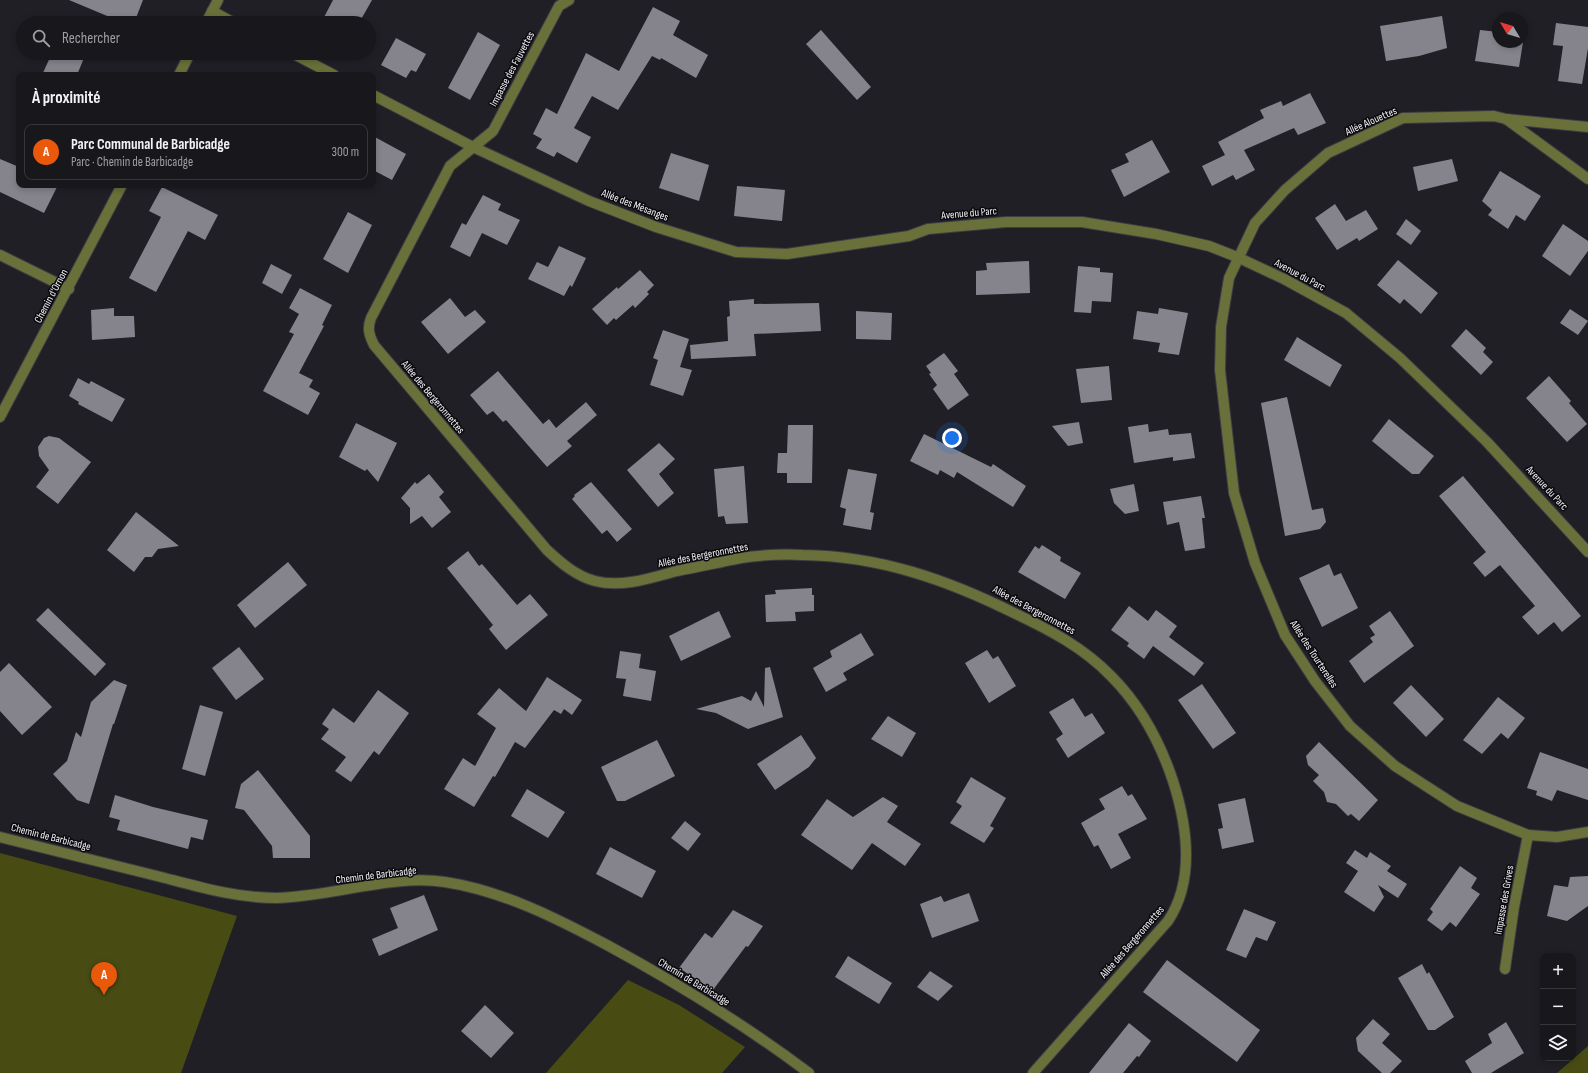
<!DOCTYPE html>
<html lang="fr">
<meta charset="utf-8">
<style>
:root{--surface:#18171c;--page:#212025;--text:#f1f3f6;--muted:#9f9fa3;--line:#36363b;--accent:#ea580c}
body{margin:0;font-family:"Sofia Sans Condensed",sans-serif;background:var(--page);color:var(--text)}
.controls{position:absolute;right:12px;bottom:12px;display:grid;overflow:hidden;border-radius:8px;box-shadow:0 2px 6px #0003}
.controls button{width:36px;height:36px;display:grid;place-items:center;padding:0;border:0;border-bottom:1px solid var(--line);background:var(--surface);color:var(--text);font:20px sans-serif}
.compass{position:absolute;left:1492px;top:12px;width:36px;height:36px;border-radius:50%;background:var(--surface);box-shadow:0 2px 6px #0003;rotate:308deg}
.you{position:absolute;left:952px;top:438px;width:14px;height:14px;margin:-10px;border:3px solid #fff;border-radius:50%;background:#1a73e8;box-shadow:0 0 0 6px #1a73e833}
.badge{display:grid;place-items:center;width:26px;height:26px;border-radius:50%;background:var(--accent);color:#fff;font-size:13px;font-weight:700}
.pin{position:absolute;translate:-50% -33px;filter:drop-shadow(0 1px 2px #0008)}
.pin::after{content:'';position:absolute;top:21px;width:14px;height:12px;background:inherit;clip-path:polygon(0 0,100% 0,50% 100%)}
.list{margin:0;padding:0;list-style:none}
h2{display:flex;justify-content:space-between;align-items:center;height:52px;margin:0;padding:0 16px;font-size:17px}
h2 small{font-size:13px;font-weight:400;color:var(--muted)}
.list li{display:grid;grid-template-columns:26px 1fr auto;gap:12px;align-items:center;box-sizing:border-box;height:56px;margin:0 8px 8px;padding:0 8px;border:1px solid var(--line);border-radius:8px}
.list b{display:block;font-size:15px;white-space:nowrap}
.list p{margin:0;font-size:13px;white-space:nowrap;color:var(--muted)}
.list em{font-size:13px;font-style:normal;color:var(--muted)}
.icon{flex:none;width:22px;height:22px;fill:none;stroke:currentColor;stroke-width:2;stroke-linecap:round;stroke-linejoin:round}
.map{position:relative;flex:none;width:1588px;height:1073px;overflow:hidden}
.search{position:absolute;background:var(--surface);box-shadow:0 2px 6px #0003;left:16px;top:16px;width:360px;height:44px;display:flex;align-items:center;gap:10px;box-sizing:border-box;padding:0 14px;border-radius:22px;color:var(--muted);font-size:15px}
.panel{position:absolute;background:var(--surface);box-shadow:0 2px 6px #0003;left:16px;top:72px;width:360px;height:116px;border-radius:8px}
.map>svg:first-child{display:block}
</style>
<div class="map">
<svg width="1588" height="1073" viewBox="0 0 1588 1073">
<rect width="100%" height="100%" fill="#201f26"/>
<!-- green -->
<g fill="#484c13">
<path d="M0,853L237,916L181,1073H0Z"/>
<path d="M628,980L679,1005L745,1047L722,1073H546Z"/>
<path d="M1588,1046V1073H1557Z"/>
</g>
<!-- building -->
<g fill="#85848d">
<path d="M69,0H143L134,23H124Z"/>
<path d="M333,0H372L359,23H321Z"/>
<path d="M653,7L680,21L673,35L708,55L696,78L661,58L660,60L652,56L618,110L592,96L574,128L591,137L577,163L557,152L554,157L536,148L542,139L533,134L546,108L557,114L586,53L619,71Z"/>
<path d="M1442,16L1447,48L1419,56L1386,61L1380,26Z"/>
<path d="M1556,23L1588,27V48L1582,84L1558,81L1563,46L1553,45Z"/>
<path d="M821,30L871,87L857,100L806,44Z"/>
<path d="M1480,30L1498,32V42H1522V36H1524L1519,67L1475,61Z"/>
<path d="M478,32L500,45L470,100L448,88Z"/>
<path d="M396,38L426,54L416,72L411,70L406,78L381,65Z"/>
<path d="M52,53H86L77,75H42Z"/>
<path d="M1310,93L1326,123L1298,135L1294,128L1244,150L1255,170L1236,180L1233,175L1212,186L1202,166L1225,155L1218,142L1264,118L1260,110L1281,101L1283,106Z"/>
<path d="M373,136L406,154L392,180L373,170Z"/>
<path d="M1152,140L1170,172L1124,197L1111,170L1129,162L1125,154Z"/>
<path d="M671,153L709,165L699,201L659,188Z"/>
<path d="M0,159L19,167V185H58L44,213L0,192Z"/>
<path d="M1452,159L1458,181L1418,191L1413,167Z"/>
<path d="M1500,171L1541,196L1525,221L1516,215L1508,229L1488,215L1492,210L1482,201Z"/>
<path d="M737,186L785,190L782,221L734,216Z"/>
<path d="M162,187L218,215L205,240L188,231L156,292L129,278L161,217L149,211Z"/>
<path d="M483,195L501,204L498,210L520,220L507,245L482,233L470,257L450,247L462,223L466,225Z"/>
<path d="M1335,204L1346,221L1366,210L1378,229L1359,241L1357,238L1337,250L1315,218Z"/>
<path d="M348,212L372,225L348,273L323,259Z"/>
<path d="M1406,219L1421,231L1411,245L1396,234Z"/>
<path d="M1563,224L1588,241V251L1570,276L1542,256Z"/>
<path d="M559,246L586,258L572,287L570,285L564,296L528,279L537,262L548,267Z"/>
<path d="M1398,260L1438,293L1421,314L1404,299L1400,304L1377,285Z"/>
<path d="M1029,261L1030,293L976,295V271L987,270L986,263Z"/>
<path d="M271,264L292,275L282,294L262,283Z"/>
<path d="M1078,266L1100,268V272L1113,273L1111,302L1092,301L1091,313L1074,312Z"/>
<path d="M640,270L654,285L647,292L649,294L635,308L633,305L616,320L614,318L607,325L592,309L617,287L618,289Z"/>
<path d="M300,288L332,305L322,325L324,326L299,373L313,380L309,387L320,393L308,415L263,391L294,334L289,332L299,314L289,308Z"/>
<path d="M450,298L465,317L475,310L486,322L448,354L421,322Z"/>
<path d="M754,299V304L819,303L821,331L754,334L756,356L691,359L690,345L728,341L727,317L730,316L729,301Z"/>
<path d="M114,308V316H134L135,337L92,340L91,310Z"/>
<path d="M1159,308L1188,313L1179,355L1158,352L1160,343L1133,339L1137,311L1158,314Z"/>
<path d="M1570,309L1588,321L1578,335L1560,323Z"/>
<path d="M856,311L892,313L891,340L856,339Z"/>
<path d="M1466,329L1486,348L1483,352L1493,362L1481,375L1451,346Z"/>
<path d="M663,330L689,339L680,367L692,370L683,396L650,385L658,360L653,358Z"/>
<path d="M1297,337L1342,365L1330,387L1284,360Z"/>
<path d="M944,353L958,371L954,374L969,395L948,410L933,389L937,385L929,374L931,373L926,366Z"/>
<path d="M1109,366L1112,400L1081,403L1076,369Z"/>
<path d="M498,371L543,424L549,419L556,428L586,402L597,415L567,441L572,446L547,467L506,420L503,422L493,411L487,415L470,395Z"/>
<path d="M1549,376L1571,401L1569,403L1587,424L1567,442L1526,398Z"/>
<path d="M78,378L89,384L91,381L125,399L112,422L78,404L79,402L69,396Z"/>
<path d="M1287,397L1312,510L1323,508L1326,522L1320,529L1285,536L1261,403Z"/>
<path d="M1389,419L1434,456L1419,474H1412L1372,441Z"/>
<path d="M1079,422L1083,443L1068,446L1052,426Z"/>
<path d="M356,423L397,443L378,482L367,469L365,471L339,457Z"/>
<path d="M1148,424L1149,432L1168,429L1169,435L1191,433L1195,458L1173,461V457L1134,463L1128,427Z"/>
<path d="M788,425H813L812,483H787V473H777L778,453H787Z"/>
<path d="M924,434L991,467L993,464L1026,486L1013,507L957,472L954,478L940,470L938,475L910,461Z"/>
<path d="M49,436L59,438L91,462L58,504L36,487L49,470L39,456L38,447L44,438Z"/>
<path d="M659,443L675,459L659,474L674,493L658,507L627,470Z"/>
<path d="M744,466L748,523L726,524L724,516L718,517L714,469Z"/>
<path d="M848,469L877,474L870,512L874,513L871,530L843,525L846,509L840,507Z"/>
<path d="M429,474L444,492L439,497L451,512L432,528L422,516L410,524V508L401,498L415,482L417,484Z"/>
<path d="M1463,476L1581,616L1562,632L1554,622L1538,635L1522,617L1535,606L1500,565L1485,577L1473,563L1486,552L1439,496Z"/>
<path d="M591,482L632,529L617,542L607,530L602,534L572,499L575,496L574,495Z"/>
<path d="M1134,484L1139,511L1125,514L1114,503L1110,489Z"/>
<path d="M1201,496L1205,518H1202L1205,548L1185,551L1179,522L1167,525L1163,502Z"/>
<path d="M136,512L179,546L158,549L152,557H145L134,572L107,550Z"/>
<path d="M1042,545L1061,557L1060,561L1081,573L1065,599L1018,572L1035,546L1039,549Z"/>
<path d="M468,551L479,566L482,564L517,605L530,594L548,615L506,650L489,629L493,625L447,568Z"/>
<path d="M288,562L307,585L255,628L237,605Z"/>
<path d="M1329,564L1334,576L1341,573L1358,608L1322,627L1299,578Z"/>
<path d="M812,588V595H814V611L795,612L796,621L766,622L765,595L776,594L775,590Z"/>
<path d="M1129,606L1148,621L1156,610L1177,626L1169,637L1204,663L1194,676L1153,646L1144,659L1127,646L1129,643L1111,630Z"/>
<path d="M48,608L106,664L95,676L36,620Z"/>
<path d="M719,611L731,637L681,661L669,636Z"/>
<path d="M1390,611L1414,646L1364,683L1349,661L1373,642L1370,638L1375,635L1369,626Z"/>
<path d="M861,633L874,655L843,673L847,680L826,692L813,668L832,657L830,651Z"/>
<path d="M239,647L264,679L236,700L212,668Z"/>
<path d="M987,650L993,659L998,656L1016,686L989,703L965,663Z"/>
<path d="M620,651L641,654L639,668L656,671L651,701L623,696L626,679L616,678Z"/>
<path d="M9,663L52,707L22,735L0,711V672Z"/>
<path d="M770,667L783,717L748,729L716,713L696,709L742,696L751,701L756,691L764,707L765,668Z"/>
<path d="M547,677L582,700L572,715L564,709L561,714L554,710L525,748L515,742L495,777L493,776L474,807L444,789L463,758L475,766L496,728L477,714L499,688L526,711Z"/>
<path d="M114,680L127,685L114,724H113L89,804L77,800L53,774L67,761L76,732L81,737L91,702Z"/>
<path d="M1202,684L1236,733L1213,749L1178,700Z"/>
<path d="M1411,685L1444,719L1426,737L1393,703Z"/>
<path d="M378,690L409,713L379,755L374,751L351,782L335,771L346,757L321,739L329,729L322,724L333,708L354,723Z"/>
<path d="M1498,697L1525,718L1508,739L1501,733L1482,754L1463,740Z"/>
<path d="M1073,698L1085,717L1092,713L1105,733L1068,758L1056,739L1063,734L1049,712Z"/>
<path d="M200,705L223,712L205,776L182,769Z"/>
<path d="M888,716L916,733L902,757L871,739Z"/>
<path d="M801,735L816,758L809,767L775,790L757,764Z"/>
<path d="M657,740L675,776L625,801H617L601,767Z"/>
<path d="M1319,742L1378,800L1359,821L1351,814L1348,816L1336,804L1327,802L1324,792L1313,781L1319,775L1308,765L1306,756Z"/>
<path d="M1540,752L1588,769V800L1557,790L1552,801L1536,795L1537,791L1527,788Z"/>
<path d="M258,770L310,836V858H273L272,846L244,810L235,808L241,784Z"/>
<path d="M971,777L1006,798L990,826L994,828L984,843L950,823L962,806L956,802Z"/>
<path d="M1122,786L1128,796L1132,794L1147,819L1118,834L1131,858L1111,869L1098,845L1094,847L1081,823L1105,809L1099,799Z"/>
<path d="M527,789L565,812L548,838L511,816Z"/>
<path d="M115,795L153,807L208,820L203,840L191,837L188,849L117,830L120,820L109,817Z"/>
<path d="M883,797L898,806L887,822L921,844L905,866L872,843L852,870L801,835L827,799L853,817Z"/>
<path d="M1245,798L1254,842L1222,849L1218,829L1223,828L1218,804Z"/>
<path d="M685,821L701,834L688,851L671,838Z"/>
<path d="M610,847L656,871L642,898L596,874Z"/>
<path d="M1355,850L1367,858L1370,852L1391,866L1387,871L1407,884L1398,898L1378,885L1384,897L1374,912L1344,892L1358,871L1346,863Z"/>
<path d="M1460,866L1477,878L1471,888L1480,894L1456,927L1450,922L1442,931L1427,920L1433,912L1430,909Z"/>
<path d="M1588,876V906L1567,921L1547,916L1554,885L1568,887L1570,877Z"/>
<path d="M969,893L979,921L932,938L920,904L941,896L944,902Z"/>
<path d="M424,895L438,930L379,956L372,939L398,928L390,908Z"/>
<path d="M1244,909L1276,922L1267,941L1256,937L1246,958L1226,950Z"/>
<path d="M733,910L763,926L748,947L746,946L713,990L679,968L705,933L712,938Z"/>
<path d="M848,956L892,983L879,1004L835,977Z"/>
<path d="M1167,960L1260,1030L1237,1062L1143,992Z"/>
<path d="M1422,964L1427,974L1429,972L1454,1017L1435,1030H1428L1398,978Z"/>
<path d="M930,971L953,986L938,1001L917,987Z"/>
<path d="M485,1005L514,1033L491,1058L461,1031Z"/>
<path d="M1373,1019L1390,1034L1382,1043L1402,1061L1390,1073H1382L1358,1051L1356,1038Z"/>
<path d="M1506,1022L1524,1053L1491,1073H1472L1465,1061L1492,1043L1488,1034Z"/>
<path d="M1129,1023L1151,1041L1139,1057L1137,1056L1123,1073H1089Z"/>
</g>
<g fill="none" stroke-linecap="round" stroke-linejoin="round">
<defs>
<g id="minor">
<path d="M569,0L559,6L493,131L450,166L371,318C367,328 369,335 374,345L547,550C561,563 576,576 595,581C622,588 651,578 677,571C698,567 720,562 741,558C761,555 783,554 803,555C880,556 948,580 1016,614C1050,630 1084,648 1111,676C1140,705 1160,742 1173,781C1187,825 1195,880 1168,921L1033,1073"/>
<path d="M212,11L234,23"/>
<path d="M206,23L218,0"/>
<path d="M292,53L334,75"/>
<path d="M179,75L190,53"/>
<path d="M373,95L473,147L589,201L656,227L736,252L787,254L909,236L928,229L1006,222H1082L1156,234L1209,246L1237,257L1284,279L1346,313L1400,358L1487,442L1588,552"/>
<path d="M1506,119L1588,179"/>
<path d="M1588,127L1506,119L1494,116L1403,118L1328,153L1285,190L1255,223L1229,278L1221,327L1220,370L1234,493L1255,563L1285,635L1315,681L1350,726L1395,766L1457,806L1528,835L1557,837L1588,832"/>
<path d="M0,255L69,289"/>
<path d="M0,417L122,185"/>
<path d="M0,837C52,850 104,863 157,876C196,886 235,898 276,898C331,897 393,874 445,882C503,891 556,918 607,945C677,983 745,1025 809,1073"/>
<path d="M1505,969L1514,907L1528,835"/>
</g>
</defs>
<!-- minor casing -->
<use href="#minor" stroke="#3d3c43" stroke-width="12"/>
<!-- minor -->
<use href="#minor" stroke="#6a7039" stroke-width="10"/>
</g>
<g text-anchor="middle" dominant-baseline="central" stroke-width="3" stroke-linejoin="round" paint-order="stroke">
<!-- street labels -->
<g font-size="11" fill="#f1f1f6" stroke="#0a090c">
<text transform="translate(512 69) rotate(-62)">Impasse des Fauvettes</text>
<text transform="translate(1371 121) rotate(-24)">Allée Alouettes</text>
<text transform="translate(635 205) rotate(21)">Allée des Mésanges</text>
<text transform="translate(969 213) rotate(-5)">Avenue du Parc</text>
<text transform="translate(1300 275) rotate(28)">Avenue du Parc</text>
<text transform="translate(51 296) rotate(-62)">Chemin d'Ornon</text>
<text transform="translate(433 397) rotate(50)">Allée des Bergeronnettes</text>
<text transform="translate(1547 488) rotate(47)">Avenue du Parc</text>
<text transform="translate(703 555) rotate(-11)">Allée des Bergeronnettes</text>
<text transform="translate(1034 610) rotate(28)">Allée des Bergeronnettes</text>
<text transform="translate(1314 654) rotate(57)">Allée des Tourterelles</text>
<text transform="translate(51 837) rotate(14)">Chemin de Barbicadge</text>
<text transform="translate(376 875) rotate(-7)">Chemin de Barbicadge</text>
<text transform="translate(1504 900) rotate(-80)">Impasse des Grives</text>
<text transform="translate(1132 942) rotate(-49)">Allée des Bergeronnettes</text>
<text transform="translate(694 982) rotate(31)">Chemin de Barbicadge</text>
</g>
</g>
</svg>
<div class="controls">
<button>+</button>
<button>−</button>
<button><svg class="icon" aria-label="layers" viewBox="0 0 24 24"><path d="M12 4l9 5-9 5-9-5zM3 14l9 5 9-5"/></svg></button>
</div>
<svg class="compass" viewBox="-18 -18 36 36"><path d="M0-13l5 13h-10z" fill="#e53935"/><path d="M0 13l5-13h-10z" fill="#9f9fa3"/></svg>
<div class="you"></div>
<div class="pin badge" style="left:104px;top:995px">A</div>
<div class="search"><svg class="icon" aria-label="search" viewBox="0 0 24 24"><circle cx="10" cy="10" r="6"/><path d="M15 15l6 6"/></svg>Rechercher</div>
<section class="panel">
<h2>À proximité<small></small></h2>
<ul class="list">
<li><span class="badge">A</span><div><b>Parc Communal de Barbicadge</b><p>Parc · Chemin de Barbicadge</p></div><em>300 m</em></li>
</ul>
</section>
</div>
